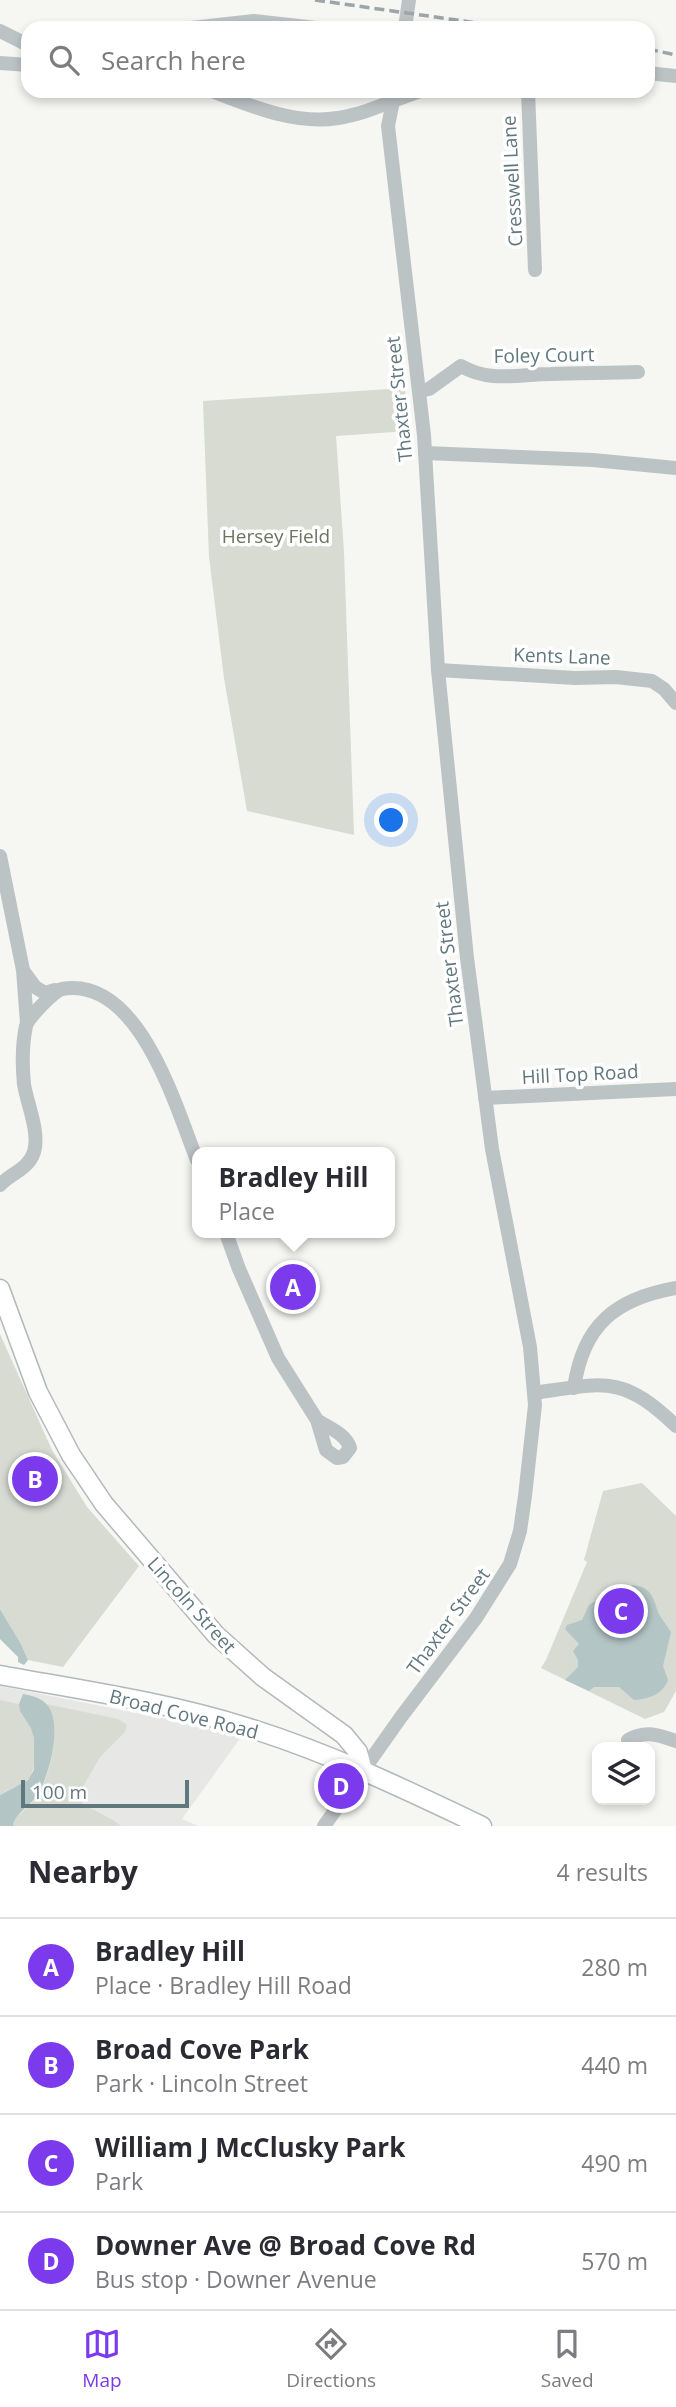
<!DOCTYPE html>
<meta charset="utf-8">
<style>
:root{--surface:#fff;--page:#f7f7f7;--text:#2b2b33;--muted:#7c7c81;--line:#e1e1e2;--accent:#7c3aed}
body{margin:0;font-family:"Open Sans",sans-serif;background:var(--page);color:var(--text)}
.controls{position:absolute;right:21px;bottom:21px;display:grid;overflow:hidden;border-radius:14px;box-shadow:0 4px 10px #0003}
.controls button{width:63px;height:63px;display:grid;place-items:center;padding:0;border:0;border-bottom:2px solid var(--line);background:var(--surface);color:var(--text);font:35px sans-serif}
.scale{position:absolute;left:21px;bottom:18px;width:168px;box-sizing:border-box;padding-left:7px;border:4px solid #61777e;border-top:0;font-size:19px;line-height:24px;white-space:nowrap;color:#61777e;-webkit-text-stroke:5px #fff;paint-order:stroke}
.you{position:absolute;left:392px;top:821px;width:24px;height:24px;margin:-18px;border:5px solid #fff;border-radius:50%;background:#1a73e8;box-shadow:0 0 0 10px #1a73e833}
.badge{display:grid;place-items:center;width:46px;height:46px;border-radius:50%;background:var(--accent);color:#fff;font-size:23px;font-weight:700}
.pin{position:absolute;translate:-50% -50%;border:4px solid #fff;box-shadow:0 2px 7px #0006}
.popup{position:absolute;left:192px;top:1147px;width:203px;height:91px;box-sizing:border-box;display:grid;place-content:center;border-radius:14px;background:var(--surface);filter:drop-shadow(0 2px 5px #0005);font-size:23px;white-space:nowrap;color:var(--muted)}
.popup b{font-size:26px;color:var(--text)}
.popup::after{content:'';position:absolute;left:50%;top:100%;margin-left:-14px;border:14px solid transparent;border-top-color:var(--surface)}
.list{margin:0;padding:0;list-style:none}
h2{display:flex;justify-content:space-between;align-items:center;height:91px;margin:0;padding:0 28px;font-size:30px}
h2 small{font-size:23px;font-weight:400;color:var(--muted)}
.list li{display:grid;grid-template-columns:46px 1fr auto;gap:21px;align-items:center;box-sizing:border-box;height:98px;padding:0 28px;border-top:2px solid var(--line)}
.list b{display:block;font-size:26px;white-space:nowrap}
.list p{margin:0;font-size:23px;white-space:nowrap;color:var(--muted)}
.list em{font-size:23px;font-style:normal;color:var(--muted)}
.icon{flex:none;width:38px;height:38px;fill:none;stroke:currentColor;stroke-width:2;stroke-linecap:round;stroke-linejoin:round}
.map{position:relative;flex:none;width:676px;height:1826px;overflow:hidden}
.search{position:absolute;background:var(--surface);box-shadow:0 4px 10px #0003;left:21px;right:21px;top:21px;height:77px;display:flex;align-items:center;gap:18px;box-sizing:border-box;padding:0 24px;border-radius:21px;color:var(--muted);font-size:26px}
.sheet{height:483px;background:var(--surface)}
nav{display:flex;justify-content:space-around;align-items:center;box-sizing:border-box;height:98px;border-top:2px solid var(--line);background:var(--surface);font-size:19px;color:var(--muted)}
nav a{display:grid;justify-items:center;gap:4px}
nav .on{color:var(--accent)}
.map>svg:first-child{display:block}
</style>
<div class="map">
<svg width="676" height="1826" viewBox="0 0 676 1826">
<rect width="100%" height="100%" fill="#f6f6f3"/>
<!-- built -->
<path fill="#e7e7e6" d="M0,1686L197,1725L241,1737L182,1819L198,1826H0Z"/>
<!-- green -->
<g fill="#d7dbd2">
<path d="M405,388L408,431L336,436L344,552L354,835L247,811L224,678L209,557L203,401Z"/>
<path d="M0,1334L52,1450L87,1507L139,1566L63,1667L28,1660L21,1644L0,1609Z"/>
<path d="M642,1483L676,1516V1691L664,1712L645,1719L541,1668L546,1660L587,1562L584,1560L603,1491Z"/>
<path d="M0,1700L19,1704C21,1714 28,1720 32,1729C36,1740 37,1769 29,1778C22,1785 8,1788 0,1795Z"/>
<path d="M46,1704L118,1719L127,1725L125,1732L100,1757L80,1792L82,1803C95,1812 109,1816 121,1826H13L14,1819C19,1814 26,1810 31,1804C51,1782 62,1730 46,1704Z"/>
</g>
<!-- water -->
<g fill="#b4c5c6">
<path d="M632,1585C651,1587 653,1596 658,1612C661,1619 667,1625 671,1632L663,1666L668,1680C663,1694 649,1699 634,1700L619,1687H594L589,1691L565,1680L578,1667V1660L573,1651L579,1644L565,1629L567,1625L582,1620L589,1605L599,1599L620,1596Z"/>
<path d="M0,1609L21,1644L28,1660L24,1665L18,1662V1657L0,1639Z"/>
<path d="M23,1694C33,1696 42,1698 48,1706C62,1726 50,1772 39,1792C33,1805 14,1813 13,1826H0V1795L28,1780L34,1770V1738L31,1728L20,1711L19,1704Z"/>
</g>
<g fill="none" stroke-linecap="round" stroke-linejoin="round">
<defs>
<g id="major">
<path d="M0,1289L38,1392L71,1455L104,1504L216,1635L263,1677L344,1735L358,1752L363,1771"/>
<path d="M0,1675C82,1690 166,1702 246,1727C327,1752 405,1789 482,1826"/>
</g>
</defs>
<!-- major casing -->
<use href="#major" stroke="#b2b8bb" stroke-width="21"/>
<!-- minor -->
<g stroke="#bcc3c5" stroke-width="14">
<path d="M191,28L254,21L316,28"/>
<path d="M405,28L409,0"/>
<path d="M0,31L28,45"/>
<path d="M0,63L28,65"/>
<path d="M648,73L676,76"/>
<path d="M212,91C251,106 295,125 338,118C366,114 393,100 420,91"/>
<path d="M528,91L535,270"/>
<path d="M419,391L429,389L461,366C490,383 519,374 551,374C580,373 609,373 638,372"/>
<path d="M425,453L593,460L676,468"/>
<path d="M438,670L575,678L616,677L652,681L664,689L676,703"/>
<path d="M0,856L23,970L27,1023"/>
<path d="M24,972L35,987L45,993L55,990"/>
<path d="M485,1098L676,1089"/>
<path d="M0,1185C11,1173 28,1170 34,1152C40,1132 27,1104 24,1084C22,1064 22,1045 26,1026C28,1018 55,990 62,989C139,976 175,1105 197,1160"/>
<path d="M226,1233L239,1269L278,1358L317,1420L326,1450L337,1458L343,1457L350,1448C346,1434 329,1428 317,1420"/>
<path d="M574,1388C583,1325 615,1299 676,1288"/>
<path d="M534,1393C604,1383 622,1374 676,1426"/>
<path d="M628,1740C646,1730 657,1735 676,1741"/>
<path d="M324,1826L401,1717L476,1618L510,1564L520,1531L525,1496L535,1405L530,1347L492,1149L467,958L438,670L424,435L388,126L395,91"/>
</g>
<!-- major -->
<use href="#major" stroke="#fff" stroke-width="18"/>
<!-- rail -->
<g stroke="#9ca6aa" stroke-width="3.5" stroke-dasharray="10 5" stroke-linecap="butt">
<path d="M315,0L513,28"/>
<path d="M648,49L676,55"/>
</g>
</g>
<g text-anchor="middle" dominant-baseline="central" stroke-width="7" stroke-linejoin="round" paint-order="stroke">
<!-- street labels -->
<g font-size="19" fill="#61777e" stroke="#fff">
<text transform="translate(512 181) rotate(-93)">Cresswell Lane</text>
<text transform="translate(544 355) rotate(-1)">Foley Court</text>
<text transform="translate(399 399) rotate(-96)">Thaxter Street</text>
<text transform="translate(562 656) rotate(2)">Kents Lane</text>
<text transform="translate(449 964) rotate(-97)">Thaxter Street</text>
<text transform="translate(580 1074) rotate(-3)">Hill Top Road</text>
<text transform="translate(192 1605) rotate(48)">Lincoln Street</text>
<text transform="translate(448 1621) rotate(-54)">Thaxter Street</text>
<text transform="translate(184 1714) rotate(14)">Broad Cove Road</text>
</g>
<!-- park labels -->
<g font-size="19" fill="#687660" stroke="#fff">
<text x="276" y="536">Hersey Field</text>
</g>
</g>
</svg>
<div class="controls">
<button><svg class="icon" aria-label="layers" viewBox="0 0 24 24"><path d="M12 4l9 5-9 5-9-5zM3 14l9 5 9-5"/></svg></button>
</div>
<div class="scale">100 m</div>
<div class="you"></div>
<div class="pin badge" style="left:293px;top:1287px">A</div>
<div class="popup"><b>Bradley Hill</b>Place</div>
<div class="pin badge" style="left:35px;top:1479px">B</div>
<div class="pin badge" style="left:621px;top:1611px">C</div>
<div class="pin badge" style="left:341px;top:1786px">D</div>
<div class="search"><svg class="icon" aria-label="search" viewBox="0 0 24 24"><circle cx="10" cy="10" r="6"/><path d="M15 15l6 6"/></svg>Search here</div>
</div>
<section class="sheet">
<h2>Nearby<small>4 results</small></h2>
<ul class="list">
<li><span class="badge">A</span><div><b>Bradley Hill</b><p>Place · Bradley Hill Road</p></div><em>280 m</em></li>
<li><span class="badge">B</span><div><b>Broad Cove Park</b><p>Park · Lincoln Street</p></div><em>440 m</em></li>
<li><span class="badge">C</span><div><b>William J McClusky Park</b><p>Park</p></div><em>490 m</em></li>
<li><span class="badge">D</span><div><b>Downer Ave @ Broad Cove Rd</b><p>Bus stop · Downer Avenue</p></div><em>570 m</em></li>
</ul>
</section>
<nav>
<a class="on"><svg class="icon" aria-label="map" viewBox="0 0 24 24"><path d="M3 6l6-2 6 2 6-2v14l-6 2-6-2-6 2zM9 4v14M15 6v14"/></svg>Map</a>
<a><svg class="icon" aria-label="directions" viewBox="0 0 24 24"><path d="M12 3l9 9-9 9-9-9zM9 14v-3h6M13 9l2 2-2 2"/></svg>Directions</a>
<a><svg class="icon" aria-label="saved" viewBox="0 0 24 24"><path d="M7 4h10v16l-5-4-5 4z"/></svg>Saved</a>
</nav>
